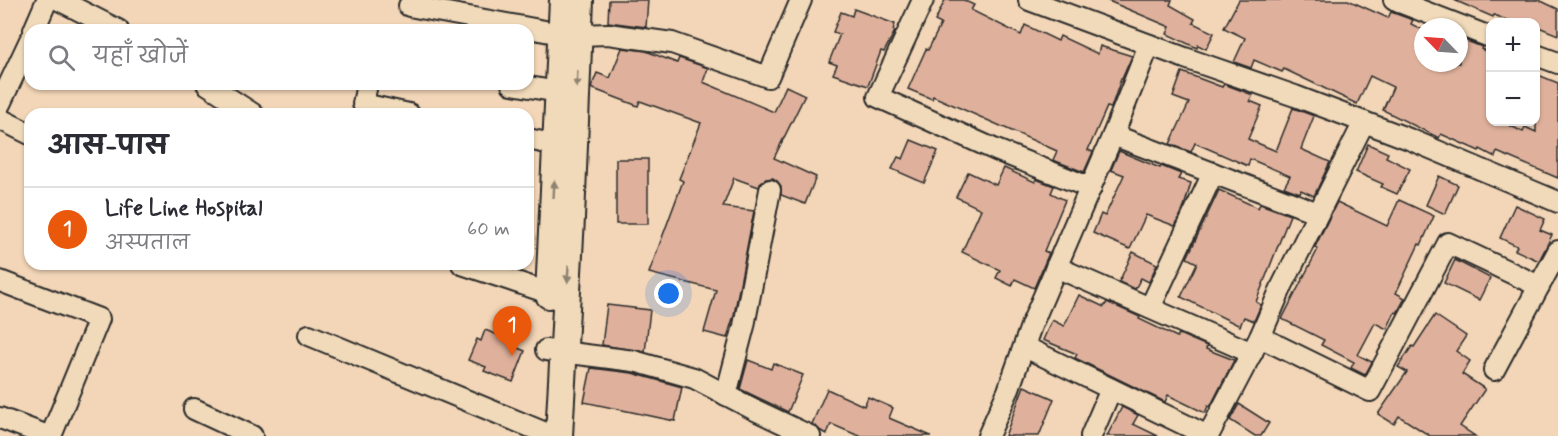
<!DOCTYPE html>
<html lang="hi">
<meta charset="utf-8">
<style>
:root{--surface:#fff;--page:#f2f2f3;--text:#2b2b33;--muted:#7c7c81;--line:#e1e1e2;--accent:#ea580c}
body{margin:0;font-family:Mynerve,"Playpen Sans Deva",sans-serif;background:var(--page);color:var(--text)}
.controls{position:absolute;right:18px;top:18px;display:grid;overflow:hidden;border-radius:12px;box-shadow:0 2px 4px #0004}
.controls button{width:54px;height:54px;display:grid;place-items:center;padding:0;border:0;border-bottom:2px solid var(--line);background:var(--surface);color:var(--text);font:30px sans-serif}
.compass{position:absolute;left:1414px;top:18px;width:54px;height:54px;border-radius:50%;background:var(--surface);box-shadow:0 2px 4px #0004;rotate:295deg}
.you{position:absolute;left:669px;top:294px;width:21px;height:21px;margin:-15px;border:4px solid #fff;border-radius:50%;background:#1a73e8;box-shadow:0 0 0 9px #1a73e833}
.badge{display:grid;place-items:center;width:39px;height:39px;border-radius:50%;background:var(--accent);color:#fff;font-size:20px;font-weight:700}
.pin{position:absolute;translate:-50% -50px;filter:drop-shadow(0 2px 3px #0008)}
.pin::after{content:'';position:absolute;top:32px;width:21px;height:18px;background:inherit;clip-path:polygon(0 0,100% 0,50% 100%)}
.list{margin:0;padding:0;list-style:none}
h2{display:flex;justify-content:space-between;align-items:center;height:78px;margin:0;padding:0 24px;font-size:26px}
h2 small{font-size:20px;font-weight:400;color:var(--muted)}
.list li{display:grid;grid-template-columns:39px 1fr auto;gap:18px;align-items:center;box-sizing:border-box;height:84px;padding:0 24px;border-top:2px solid var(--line)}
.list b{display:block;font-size:22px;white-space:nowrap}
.list p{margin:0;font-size:20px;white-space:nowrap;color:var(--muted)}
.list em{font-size:20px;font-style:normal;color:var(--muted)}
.icon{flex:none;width:33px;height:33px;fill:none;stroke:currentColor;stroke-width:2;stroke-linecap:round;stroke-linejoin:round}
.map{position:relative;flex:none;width:1558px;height:436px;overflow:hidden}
.search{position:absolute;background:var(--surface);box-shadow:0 2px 4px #0004;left:24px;top:24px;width:510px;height:66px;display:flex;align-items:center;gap:15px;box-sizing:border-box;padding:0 21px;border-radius:18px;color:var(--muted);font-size:22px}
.panel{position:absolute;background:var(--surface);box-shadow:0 2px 4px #0004;left:24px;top:108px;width:510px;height:162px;border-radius:18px}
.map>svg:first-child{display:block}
</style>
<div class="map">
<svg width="1558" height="436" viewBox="0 0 1558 436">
<rect width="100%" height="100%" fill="#f3d6b7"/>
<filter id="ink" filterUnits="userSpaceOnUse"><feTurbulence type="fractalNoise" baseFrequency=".0167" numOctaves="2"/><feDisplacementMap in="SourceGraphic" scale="12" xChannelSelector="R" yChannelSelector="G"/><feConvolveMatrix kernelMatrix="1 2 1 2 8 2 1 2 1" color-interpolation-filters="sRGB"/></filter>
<g filter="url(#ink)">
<!-- building -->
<g fill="#dfb19c" stroke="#2b2b2b" stroke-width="1.5">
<path d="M609,0H648L646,27L608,22Z"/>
<path d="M945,0H963L974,5L971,10L1021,35L1025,25L1058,41L1060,36L1098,54L1100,46L1132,56L1122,79H1121L1111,108L1107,107L1088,150L1093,152L1084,172L1053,160L1057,151L933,96L932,99L908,89L926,49L928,50L941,24L935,21Z"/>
<path d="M1106,0H1172L1170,5L1195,19L1193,23L1214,33L1206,49L1198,45L1197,48L1167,34L1170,27Z"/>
<path d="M1239,0H1348L1388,18L1391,12L1413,20L1411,24L1423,30V63H1459V38L1482,47L1481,49L1491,53V122H1503L1523,132L1525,127L1536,132V74L1558,83V178L1497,152L1495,157L1480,149L1479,151L1441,134L1439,138L1383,110L1393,87L1370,76L1357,104L1284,69L1282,72L1254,60L1251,68L1234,62L1245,38L1224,28Z"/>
<path d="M1454,0H1539L1558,9V35L1536,26V22H1512L1494,15L1493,17Z"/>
<path d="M854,9L895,24L893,30L895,31L884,52L881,51L868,86L833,74L837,65L829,62L840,34L833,32L841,12L852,16Z"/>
<path d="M622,48L646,51L677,63L679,58L708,68L703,82L774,112L786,86L805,95L774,158L816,177L805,204L781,195V186L777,181L773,178L766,179L761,182L759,187L734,178L723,207L754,211L734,315L727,338L704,332L716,290L649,273L683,181L679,179L701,123L640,101L638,106L591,88L597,73L610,78Z"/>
<path d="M1182,72L1222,87L1224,84L1253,95L1250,101L1262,106L1248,139L1276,151L1293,108L1314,116L1301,149L1330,162L1314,196L1301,190L1300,193L1284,187L1290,176L1250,159L1248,166L1195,143L1191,152L1170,144L1189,103L1173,97Z"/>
<path d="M911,140L938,151L924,183L892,169L898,157L903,159Z"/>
<path d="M1368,144L1388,153L1386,157L1410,169L1397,194L1381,187L1383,184L1356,172Z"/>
<path d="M1119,151L1160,168L1161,166L1181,174L1178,179L1191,183L1183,210L1175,226L1146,215L1130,249L1093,233L1101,214L1105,216L1124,175L1111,170Z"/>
<rect x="616" y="159" width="32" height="65"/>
<path d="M1004,168L1035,182L1036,179L1054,186L1051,193L1065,200L1044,251L1049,253L1034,288L1015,279L1012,286L996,278L1000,270L962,252L981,209L956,197L968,172L996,185Z"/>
<path d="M1439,176L1458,185L1445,214L1426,205Z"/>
<path d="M1219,190L1258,208L1260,204L1290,215L1256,302L1261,305L1254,321L1244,317L1240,326L1181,297L1197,263L1187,258Z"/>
<path d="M1399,200L1434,216L1421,245L1419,244L1396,293L1405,298L1397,313L1395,312L1387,329L1375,323L1358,355L1372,362L1365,375L1351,368L1354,362L1321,345L1324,340L1282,319L1318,249L1315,247L1337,202L1387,226Z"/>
<path d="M1515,205L1545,219L1540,230L1552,235L1539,261L1515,250L1517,246L1500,238Z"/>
<path d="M1133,252L1157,264L1149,282L1141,278L1135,289L1119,282Z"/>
<path d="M1455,260L1490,278L1479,300L1444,283Z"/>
<path d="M1079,295L1104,307L1107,302L1140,317L1139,319L1177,337L1179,334L1207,346L1206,349L1234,360L1210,407L1208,406L1205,413L1168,395L1165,402L1075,358L1077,354L1043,340L1052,320L1064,326Z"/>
<path d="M607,305L650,310L645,352L602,345Z"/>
<path d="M1435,315L1466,336L1456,351L1470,361L1462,374L1485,389L1460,426L1475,436H1430L1399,416L1394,424L1378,414L1407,372L1398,367L1412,346L1414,347Z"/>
<path d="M500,329L518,336L513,346L525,351L513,382L484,371L486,367L468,360L477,339L481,341L485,330L498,335Z"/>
<path d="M748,360L771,369L773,363L803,375L788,412L740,389Z"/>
<path d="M591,368L632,373L682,387L675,421L584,402Z"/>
<path d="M1024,386L1054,399L1039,436H1005Z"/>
<path d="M827,389L864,406L868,397L893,408L889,418L931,436H859L831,424L827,434L821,431L812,424Z"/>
<path d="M1239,404L1269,423L1261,436H1255L1230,420Z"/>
<path d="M1122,407L1138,415L1133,424L1158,436H1107Z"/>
</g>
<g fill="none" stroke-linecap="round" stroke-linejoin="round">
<defs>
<g id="minor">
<path d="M59,0L118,30"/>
<path d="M923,0L878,97L996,150L1091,188"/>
<path d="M1029,0L1185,58L1295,96L1409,139L1558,202"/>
<path d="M1394,0L1490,37"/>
<path d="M409,6L561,34"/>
<path d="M34,30L47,0"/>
<path d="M579,35L608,34L672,43L768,77L801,0"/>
<path d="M1536,55L1558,63"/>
<path d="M207,84L253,114"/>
<path d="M367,84L363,104L409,114"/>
<path d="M512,84L558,92"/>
<path d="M0,104L30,40"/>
<path d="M0,119L30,134"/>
<path d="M1113,135L1318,213"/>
<path d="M528,139L556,145"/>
<path d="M462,264L549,293"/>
<path d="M1056,267L1252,353"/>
<path d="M0,281L99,319L51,436"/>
<path d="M1150,308L1213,173"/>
<path d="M309,335L543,432"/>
<path d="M1260,337L1370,391L1448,243L1539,286"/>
<path d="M1025,347L1208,436"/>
<path d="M546,350L634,361L694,378L753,409L810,436"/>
<path d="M1494,370L1558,251"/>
<path d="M726,395L744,326L770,190"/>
<path d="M194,409L252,436"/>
<path d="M0,418L48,436"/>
<path d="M988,436L1008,391L1031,326L1113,135L1149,45"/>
<path d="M1091,436L1111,389"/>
<path d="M1208,436L1260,337L1282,286L1364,122"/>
</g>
<g id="tertiary">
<path d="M549,295L563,0"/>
<path d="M559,436L571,218L580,0"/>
</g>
</defs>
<!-- minor casing -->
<use href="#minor" stroke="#2b2b2b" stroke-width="24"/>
<!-- tertiary casing -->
<use href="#tertiary" stroke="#2b2b2b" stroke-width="30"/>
<!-- minor -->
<use href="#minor" stroke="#f1dab9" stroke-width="20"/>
<!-- tertiary -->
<use href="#tertiary" stroke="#f1dab9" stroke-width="26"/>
</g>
<!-- one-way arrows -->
<defs><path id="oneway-solid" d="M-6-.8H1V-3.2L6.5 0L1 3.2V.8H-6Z" transform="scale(1.5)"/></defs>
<g fill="#8e8272">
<use href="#oneway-solid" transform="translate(577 79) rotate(93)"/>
<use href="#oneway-solid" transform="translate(554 189) rotate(-87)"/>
<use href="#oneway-solid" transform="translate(568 274) rotate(94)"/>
</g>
</g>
</svg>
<div class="controls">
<button>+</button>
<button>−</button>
</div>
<svg class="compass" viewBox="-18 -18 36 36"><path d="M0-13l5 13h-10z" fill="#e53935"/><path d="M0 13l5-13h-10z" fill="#7c7c81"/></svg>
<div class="you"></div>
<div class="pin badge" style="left:512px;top:356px">1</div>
<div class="search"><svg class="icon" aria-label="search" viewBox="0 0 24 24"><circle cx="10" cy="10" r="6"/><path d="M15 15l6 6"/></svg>यहाँ खोजें</div>
<section class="panel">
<h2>आस-पास<small></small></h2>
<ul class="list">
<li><span class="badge">1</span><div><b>Life Line Hospital</b><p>अस्पताल</p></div><em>60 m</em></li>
</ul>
</section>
</div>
